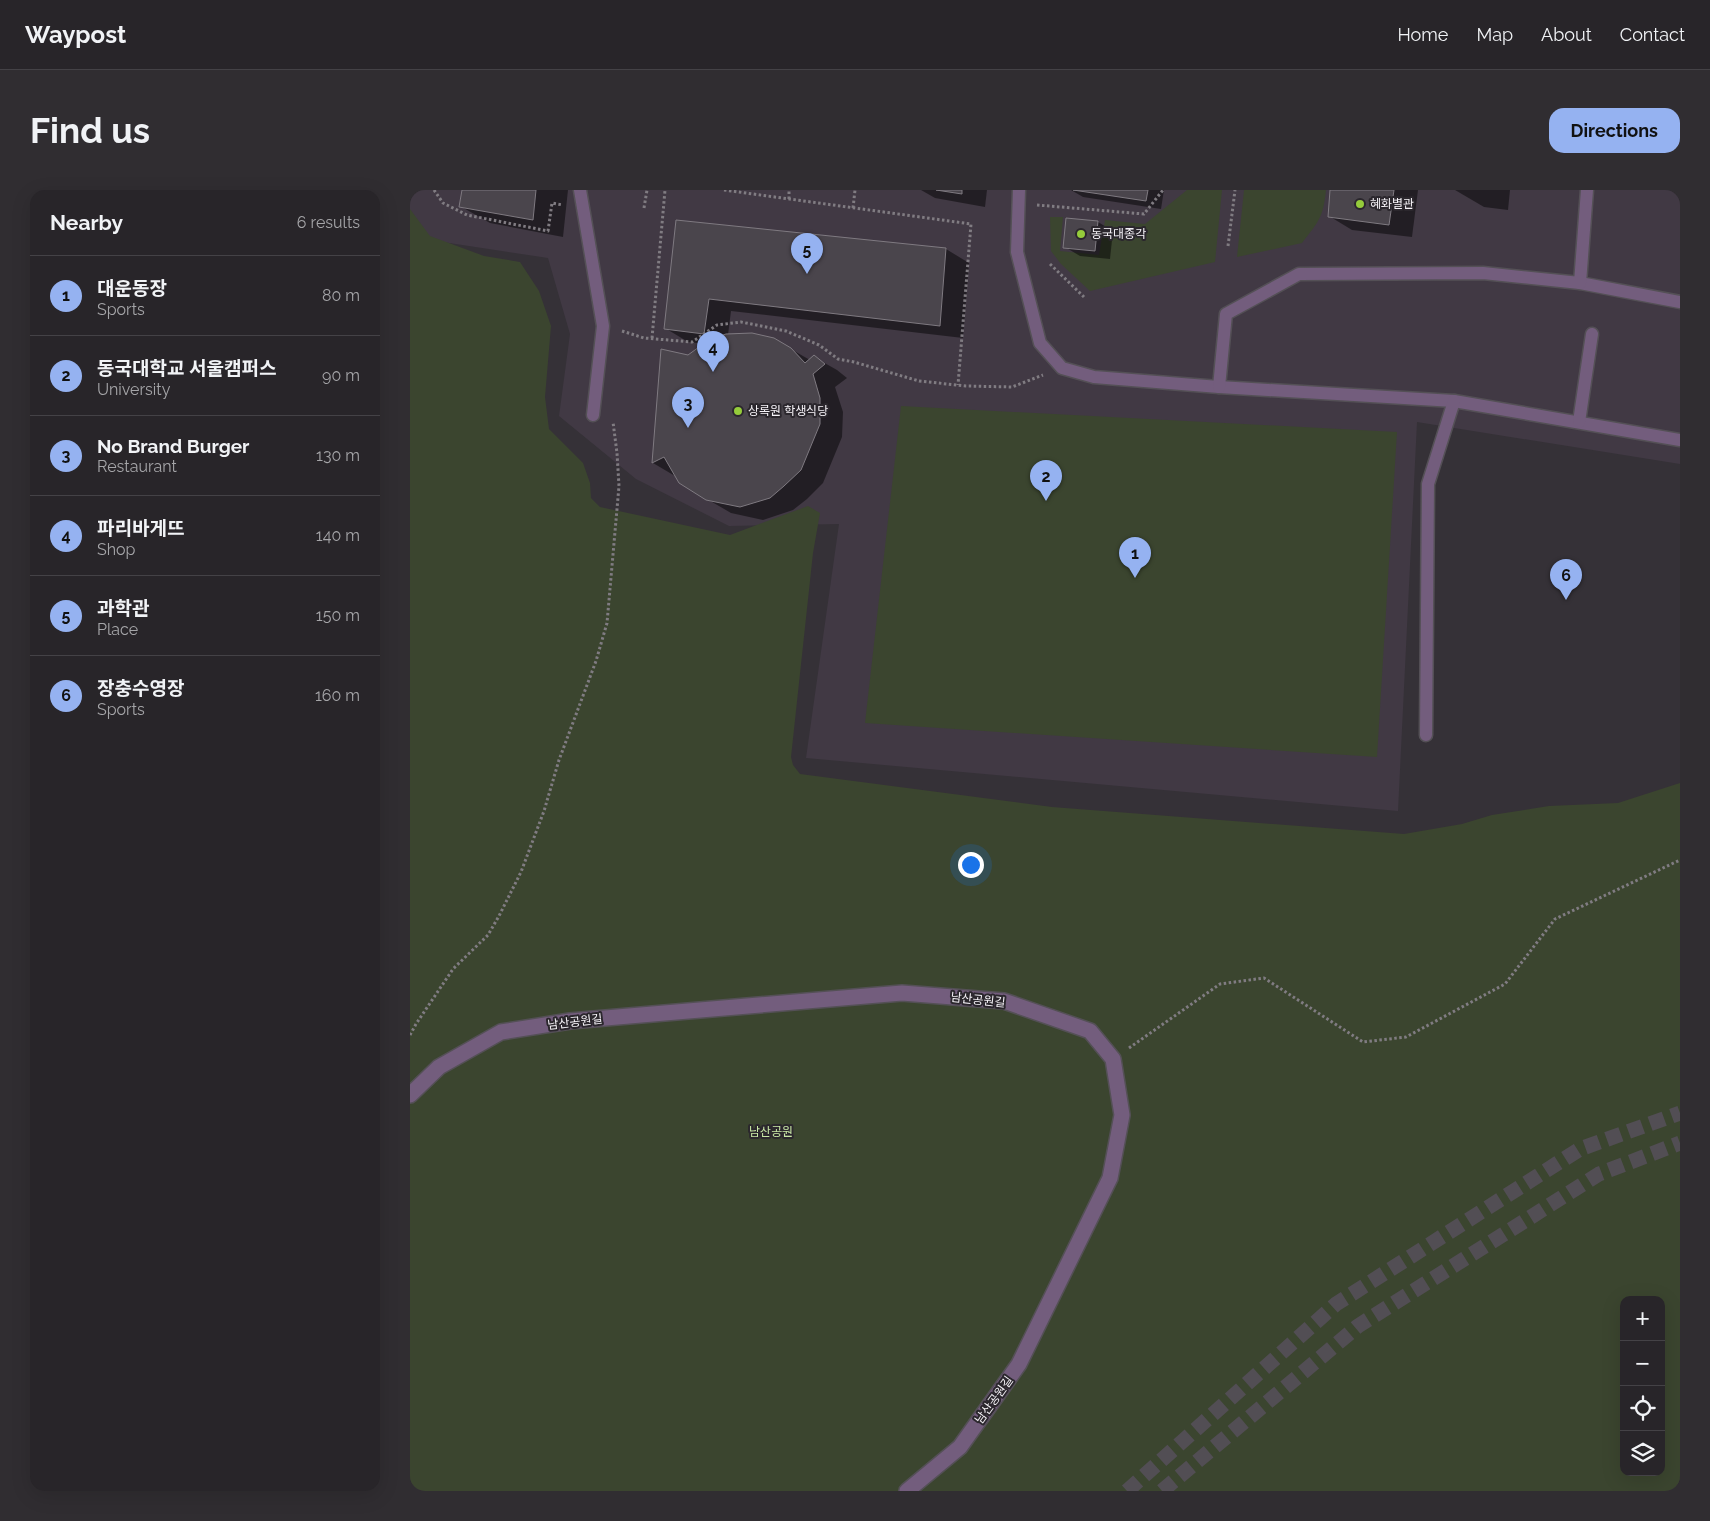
<!DOCTYPE html>
<meta charset="utf-8">
<style>
:root{--surface:#282529;--page:#302d31;--text:#f1f3f6;--muted:#a5a5a8;--line:#444246;--accent:#95b2f1}
body{margin:0;font-family:Raleway,"Noto Sans KR",sans-serif;background:var(--page);color:var(--text)}
.controls{position:absolute;right:15px;bottom:15px;display:grid;overflow:hidden;border-radius:10px;box-shadow:0 5px 20px #0002}
.controls button{width:45px;height:45px;display:grid;place-items:center;padding:0;border:0;border-bottom:1px solid var(--line);background:var(--surface);color:var(--text);font:25px sans-serif}
.you{position:absolute;left:560px;top:674px;width:18px;height:18px;margin:-12px;border:4px solid #fff;border-radius:50%;background:#1a73e8;box-shadow:0 0 0 8px #1a73e833}
.badge{display:grid;place-items:center;width:32px;height:32px;border-radius:50%;background:var(--accent);color:#111;font-size:16px;font-weight:700}
.pin{position:absolute;translate:-50% -41px;filter:drop-shadow(0 1px 2px #0008)}
.pin::after{content:'';position:absolute;top:26px;width:18px;height:15px;background:inherit;clip-path:polygon(0 0,100% 0,50% 100%)}
.list{margin:0;padding:0;list-style:none}
h2{display:flex;justify-content:space-between;align-items:center;height:65px;margin:0;padding:0 20px;font-size:21px}
h2 small{font-size:16px;font-weight:400;color:var(--muted)}
.list li{display:grid;grid-template-columns:32px 1fr auto;gap:15px;align-items:center;box-sizing:border-box;height:80px;padding:0 20px;border-top:1px solid var(--line)}
.list b{display:block;font-size:19px;white-space:nowrap}
.list p{margin:0;font-size:16px;white-space:nowrap;color:var(--muted)}
.list em{font-size:16px;font-style:normal;color:var(--muted)}
.icon{flex:none;width:28px;height:28px;fill:none;stroke:currentColor;stroke-width:2;stroke-linecap:round;stroke-linejoin:round}
.map{position:relative;flex:none;width:1270px;height:1301px;overflow:hidden;border-radius:15px}
header{display:flex;align-items:center;gap:30px;box-sizing:border-box;height:70px;padding:0 25px;background:var(--surface);border-bottom:1px solid var(--line)}
header strong{font-size:24px}
nav{display:flex;gap:28px;margin-inline-start:auto;font-size:18px}
.intro{display:flex;align-items:center;justify-content:space-between;box-sizing:border-box;height:120px;padding:0 30px}
h1{margin:0;font-size:35px}
.button{padding:12px 22px;border-radius:15px;background:var(--accent);color:#111;font-size:18px;font-weight:700}
main{display:flex;gap:30px;padding:0 30px}
aside{flex:1;background:var(--surface);border-radius:15px;box-shadow:0 5px 20px #0002}
.map>svg:first-child{display:block}
</style>
<header>
<strong>Waypost</strong>
<nav><a>Home</a><a>Map</a><a>About</a><a>Contact</a></nav>
</header>
<div class="intro"><h1>Find us</h1><a class="button">Directions</a></div>
<main>
<aside>
<h2>Nearby<small>6 results</small></h2>
<ul class="list">
<li><span class="badge">1</span><div><b>대운동장</b><p>Sports</p></div><em>80 m</em></li>
<li><span class="badge">2</span><div><b>동국대학교 서울캠퍼스</b><p>University</p></div><em>90 m</em></li>
<li><span class="badge">3</span><div><b>No Brand Burger</b><p>Restaurant</p></div><em>130 m</em></li>
<li><span class="badge">4</span><div><b>파리바게뜨</b><p>Shop</p></div><em>140 m</em></li>
<li><span class="badge">5</span><div><b>과학관</b><p>Place</p></div><em>150 m</em></li>
<li><span class="badge">6</span><div><b>장충수영장</b><p>Sports</p></div><em>160 m</em></li>
</ul>
</aside>
<div class="map">
<svg width="1270" height="1301" viewBox="0 0 1270 1301">
<rect width="100%" height="100%" fill="#353137"/>
<!-- built -->
<path fill="#413944" d="M0,0H1270V274L1007,232L988,621L396,568L429,334L319,336L226,289L149,226L160,144L138,68L0,47Z"/>
<!-- green -->
<g fill="#3b452f" fill-rule="evenodd">
<path d="M777,0H812L805,72L680,101L651,74L641,61L640,27H653L650,61L689,65L695,30L735,34Z"/>
<path d="M834,0H916C913,28 909,31 892,53L827,67Z"/>
<path d="M0,19L20,46L74,66L110,72L129,101L141,136L135,207L139,239L173,273L180,293L181,308L190,317L320,345L398,316L410,323L403,363L381,567L383,575L390,584L642,617L994,644L1052,634L1082,625L1139,616L1208,613L1270,593V1301H0ZM1214,1110H1251V1282H1214Z"/>
<path d="M491,216L987,242L967,567L455,533Z"/>
</g>
<!-- shadow -->
<g fill="#0007">
<path d="M53,0H158L153,47L80,33L50,16Z"/>
<path d="M511,0H577L575,17L525,8Z"/>
<path d="M661,0H754L751,19L673,7Z"/>
<path d="M921,0H1008L1002,47L942,40L919,26Z"/>
<path d="M1045,0H1100L1098,20L1074,17Z"/>
<path d="M268,31L536,59L559,73L553,148L321,121L318,145L363,149L400,170L404,167L427,180L437,188L425,197L433,222L432,247L413,293L397,309L383,320L353,330L321,323L297,309L265,286L243,273L252,161L278,167L296,154L278,152L255,138Z"/>
<path d="M688,32L703,41L700,69L670,66L655,57Z"/>
</g>
<!-- building -->
<g fill="#4a454c" stroke="#7f7a81">
<path d="M52,0H126L123,30L49,17Z"/>
<path d="M526,0H552V4Z"/>
<path d="M663,0H738L736,11Z"/>
<path d="M920,0H984L979,35L918,27Z"/>
<path d="M656,28L688,31L685,61L653,58Z"/>
<path d="M266,30L536,58L530,136L299,109L294,144L254,139Z"/>
<path d="M342,143L364,148L381,158L395,173L404,165L415,174L403,184L410,208V234L391,280L374,296L360,308L330,317L296,310L269,293L254,267L242,273L251,159L278,165L300,149L316,144Z"/>
</g>
<g fill="none" stroke-linecap="round" stroke-linejoin="round">
<!-- secondary-tunnel -->
<g stroke="#524e54" stroke-width="15" stroke-dasharray="15 8" stroke-linecap="butt">
<path d="M717,1301L926,1114L1170,959L1270,923"/>
<path d="M752,1301L948,1136L1189,984L1270,953"/>
</g>
<defs>
<g id="lane">
<path d="M170,0L193,136L183,225"/>
<path d="M609,0L607,62L630,153L652,178L684,187L809,197L1044,211L1270,250"/>
<path d="M1170,93L1270,112"/>
<path d="M809,197L816,124L889,84L1073,83L1170,93L1177,0"/>
<path d="M1169,232L1182,144"/>
<path d="M1016,545L1018,294L1044,211"/>
</g>
<path id="street" d="M0,905L29,877L91,842L160,831L492,803L594,811L680,841L703,869L712,925L700,988L609,1174L550,1257L497,1301"/>
</defs>
<!-- lane casing -->
<use href="#lane" stroke="#545056" stroke-width="15"/>
<!-- street casing -->
<use href="#street" stroke="#545056" stroke-width="18"/>
<!-- path -->
<g stroke="#807c82" stroke-width="3" stroke-dasharray="2.5 2.5" stroke-linecap="butt">
<path d="M24,0L33,13L57,25L138,41L142,13L153,15"/>
<path d="M314,0L561,34L548,195"/>
<path d="M379,9V0"/>
<path d="M627,15L734,24L753,0"/>
<path d="M234,18L237,0"/>
<path d="M443,18L445,0"/>
<path d="M818,56L825,0"/>
<path d="M640,74L674,107"/>
<path d="M212,141L234,148L282,152L307,135L331,132L376,141L409,155L428,169L444,172L509,191L556,196L602,197L633,185"/>
<path d="M242,148L255,0"/>
<path d="M0,845L6,834L43,779L78,745L89,726L111,682L134,621L149,570L186,471L197,433L209,296L207,263L203,232"/>
<path d="M719,858L810,794L854,788L953,852L996,847L1095,794L1145,729L1270,670"/>
</g>
<!-- lane -->
<use href="#lane" stroke="#735d7d" stroke-width="12"/>
<!-- street -->
<use href="#street" stroke="#735d7d" stroke-width="15"/>
</g>
<!-- markers -->
<g fill="#95cc3b" stroke="#2b272d" stroke-width="2">
<circle cx="950" cy="14" r="5"/>
<circle cx="671" cy="44" r="5"/>
<circle cx="328" cy="221" r="5"/>
</g>
<g text-anchor="middle" dominant-baseline="central" stroke-width="4" stroke-linejoin="round" paint-order="stroke">
<!-- poi labels -->
<g font-size="12" fill="#f6f3f8" stroke="#2b272d" text-anchor="start">
<text x="960" y="14">혜화별관</text>
<text x="681" y="44">동국대종각</text>
<text x="338" y="221">상록원 학생식당</text>
</g>
<!-- street labels -->
<g font-size="12" fill="#f6f3f8" stroke="#2b272d">
<text transform="translate(568 810) rotate(6)">남산공원길</text>
<text transform="translate(165 832) rotate(-7)">남산공원길</text>
<text transform="translate(584 1210) rotate(-54)">남산공원길</text>
</g>
<!-- park labels -->
<g font-size="12" fill="#c9e8a6" stroke="#2b272d">
<text x="361" y="942">남산공원</text>
</g>
</g>
</svg>
<div class="controls">
<button>+</button>
<button>−</button>
<button><svg class="icon" aria-label="locate" viewBox="0 0 24 24"><circle cx="12" cy="12" r="6"/><path d="M12 2v4M12 18v4M2 12h4M18 12h4"/></svg></button>
<button><svg class="icon" aria-label="layers" viewBox="0 0 24 24"><path d="M12 4l9 5-9 5-9-5zM3 14l9 5 9-5"/></svg></button>
</div>
<div class="you"></div>
<div class="pin badge" style="left:725px;top:388px">1</div>
<div class="pin badge" style="left:636px;top:311px">2</div>
<div class="pin badge" style="left:278px;top:238px">3</div>
<div class="pin badge" style="left:303px;top:182px">4</div>
<div class="pin badge" style="left:397px;top:84px">5</div>
<div class="pin badge" style="left:1156px;top:410px">6</div>
</div>
</main>
